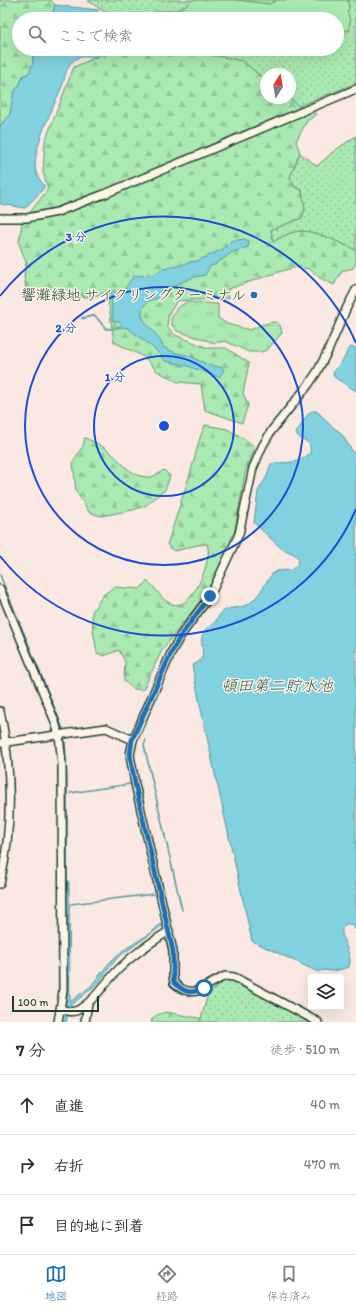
<!DOCTYPE html>
<html lang="ja">
<meta charset="utf-8">
<style>
:root{--surface:#fff;--page:#f2f2f3;--text:#2b2b33;--muted:#7c7c81;--line:#e1e1e2;--accent:#1f6fb2}
body{margin:0;font-family:Itim,"Klee One",sans-serif;background:var(--page);color:var(--text)}
.controls{position:absolute;right:12px;bottom:12px;display:grid;overflow:hidden;border-radius:4px;box-shadow:0 4px 16px #0002}
.controls button{width:36px;height:36px;display:grid;place-items:center;padding:0;border:0;border-bottom:1px solid var(--line);background:var(--surface);color:var(--text);font:20px sans-serif}
.compass{position:absolute;left:260px;top:68px;width:36px;height:36px;border-radius:50%;background:var(--surface);box-shadow:0 4px 16px #0002;rotate:11deg}
.scale{position:absolute;left:12px;bottom:10px;width:87px;box-sizing:border-box;padding-left:4px;border:2px solid #1f3d34;border-top:0;font-size:11px;line-height:14px;white-space:nowrap;color:#1f3d34;-webkit-text-stroke:3px #fcf5e5;paint-order:stroke}
.stop{position:absolute;width:12px;height:12px;margin:-9px;border:3px solid #1f6fb2;border-radius:50%;background:#fff}
.stop.end{background:#1f6fb2;border-color:#fff;box-shadow:0 1px 4px #0008}
.list{margin:0;padding:0;list-style:none}
h2{display:flex;justify-content:space-between;align-items:center;height:52px;margin:0;padding:0 16px;font-size:17px}
h2 small{font-size:13px;font-weight:400;color:var(--muted)}
.list li{display:grid;grid-template-columns:26px 1fr auto;gap:12px;align-items:center;box-sizing:border-box;height:60px;padding:0 16px;border-top:1px solid var(--line)}
.list b{display:block;font-size:15px;white-space:nowrap}
.list em{font-size:13px;font-style:normal;color:var(--muted)}
.icon{flex:none;width:22px;height:22px;fill:none;stroke:currentColor;stroke-width:2;stroke-linecap:round;stroke-linejoin:round}
.map{position:relative;flex:none;width:356px;height:1022px;overflow:hidden}
.search{position:absolute;background:var(--surface);box-shadow:0 4px 16px #0002;left:12px;right:12px;top:12px;height:44px;display:flex;align-items:center;gap:10px;box-sizing:border-box;padding:0 14px;border-radius:22px;color:var(--muted);font-size:15px}
.sheet{height:232px;background:var(--surface)}
nav{display:flex;justify-content:space-around;align-items:center;box-sizing:border-box;height:56px;border-top:1px solid var(--line);background:var(--surface);font-size:11px;color:var(--muted)}
nav a{display:grid;justify-items:center;gap:2px}
nav .on{color:var(--accent)}
.map>svg:first-child{display:block}
</style>
<div class="map">
<svg width="356" height="1022" viewBox="0 0 356 1022">
<defs>
<pattern id="grass-tufts" width="24" height="20" patternUnits="userSpaceOnUse"><rect width="24" height="20" fill="#aae9b1"/><path d="M3 7l-1-3M5 7V3M7 7l1-3M15 17l-1-3M17 17v-4M19 17l1-3" fill="none" stroke="#92c999"/></pattern>
<pattern id="forest-firs" width="22" height="20" patternUnits="userSpaceOnUse"><rect width="22" height="20" fill="#aae9b1"/><path d="M5 1l3.5 6h-7zM16 11l3.5 6h-7z" fill="#92c999"/></pattern>
<pattern id="park-dots" width="8" height="8" patternUnits="userSpaceOnUse"><rect width="8" height="8" fill="#aae9b1"/><path d="M2 2h.1M6 6h.1" fill="none" stroke="#92c999" stroke-width="1.8" stroke-linecap="round"/></pattern>
</defs>
<rect width="100%" height="100%" fill="#f9e9e2"/>
<filter id="ink" filterUnits="userSpaceOnUse"><feTurbulence type="fractalNoise" baseFrequency=".025" numOctaves="2"/><feDisplacementMap in="SourceGraphic" scale="8" xChannelSelector="R" yChannelSelector="G"/><feConvolveMatrix kernelMatrix="1 2 1 2 8 2 1 2 1" color-interpolation-filters="sRGB"/></filter>
<g filter="url(#ink)">
<!-- grass -->
<path fill="url(#grass-tufts)" stroke="#649372" d="M187,302L218,304V318L227,324L250,330C259,326 267,322 277,322L280,325L282,333L268,349L262,352H249L225,341L215,343L177,331L172,325L171,319L177,308Z"/>
<!-- forest -->
<g fill="url(#forest-firs)" stroke="#649372" fill-rule="evenodd">
<path d="M0,0H51L55,5L51,19H19V49H33V63L29,73L23,76L19,86L14,92L10,114L0,126Z"/>
<path d="M104,49H337L345,87L299,106L301,114L308,112L317,114L307,121L296,141L300,153L290,177L295,187L302,190L305,209L302,218L271,230L273,241C281,237 290,232 299,231C317,230 340,243 356,250V263L353,268L342,271L334,285L320,278L309,269L299,267L288,269L228,289L229,298L177,301L169,313L167,326L175,335L208,348H226L249,363L243,393L248,405L242,423L205,410L201,384L178,382L157,371L144,357L114,342L107,292L95,297L50,296L26,289L24,276L26,262L19,243L22,223L48,189L43,172L45,141L74,67L99,56ZM266,74H290V98H266Z"/>
<path d="M205,425L227,429L245,439L255,447L245,473L235,530L228,552L207,592L162,650L143,690L134,689L124,681L125,662L119,650L104,656L97,653L93,630L92,612L103,595L114,587L140,589L147,581C157,588 160,600 172,604C192,611 206,570 208,556C209,552 208,548 207,544C195,544 186,549 174,551L167,545L191,471L200,438Z"/>
<path d="M85,438C95,442 103,446 111,453C123,463 132,478 150,477C154,477 160,472 164,470L170,476L165,490L145,506L133,510L101,516L89,512L76,491L73,462L83,446Z"/>
<path d="M166,1012L219,1022H151C153,1015 160,1014 166,1012Z"/>
</g>
<!-- park -->
<g fill="url(#park-dots)" stroke="#649372">
<path d="M87,0H356V83L299,106L289,98H290V74H266V80L242,61L186,49H337V19H115Z"/>
<path d="M356,136V250C340,243 316,230 299,231C290,232 281,237 273,242L271,230L302,218L305,209L302,190L295,187L290,177L300,153L317,166L334,151Z"/>
<path d="M231,978L311,1022H200L208,994L223,982L224,979Z"/>
</g>
<!-- garden -->
<path fill="#aae9b1" stroke="#649372" d="M192,0H236L270,4L277,0H348L349,10L347,12L350,20L349,31L337,30V19H158L155,12C168,11 184,11 192,0Z"/>
<!-- water -->
<g fill="#82d1e0" stroke="#5a969b">
<path d="M55,5L98,10L97,19H51Z"/>
<path d="M33,49H102L96,57C86,58 79,54 71,63C65,70 65,79 62,86C54,106 30,152 36,172C37,177 41,181 44,185V188L25,208L0,204V126L10,114L14,92L19,86L23,76L29,73L33,63Z"/>
<path d="M244,239L249,241L248,247L231,253L222,260L217,262L215,265L210,266L205,275L194,277L177,284L162,297L148,301C129,319 160,331 163,347L173,352L190,356L208,365L220,367L224,369L223,372L219,377L185,365L165,361L156,350L128,328C120,326 113,330 105,329L95,316L82,319L81,318L95,315L106,328L113,329L122,325L119,322L113,321L110,289C124,299 126,284 134,276L152,275L163,269L182,265L190,262L197,261L223,249L231,241Z"/>
<path d="M352,347L356,348V391L334,377L333,373L345,357L348,349Z"/>
<path d="M312,411H316L320,414L330,425L341,433L356,457V930L351,924H346L342,928C340,942 354,953 349,967C347,968 334,971 332,971C326,971 324,969 318,972L252,941L203,719L192,665C213,659 194,641 206,629C210,626 213,624 216,621C218,617 220,613 224,611C232,606 242,609 250,603C260,595 265,583 273,573L277,571L291,570L297,565L299,559L294,554L281,548L254,523L258,491L267,476L269,469L271,464C279,462 284,463 292,462C299,462 305,457 310,453C313,438 300,443 296,433L308,414Z"/>
<path d="M66,882H69L70,1002L91,986L110,962L122,951L151,933L162,922L163,925L117,958L97,984L70,1006L66,1022H62L66,1001Z"/>
</g>
<g fill="none" stroke-linecap="round" stroke-linejoin="round">
<!-- stream -->
<g stroke="#5a969b" stroke-width="1.5">
<path d="M0,575L64,731"/>
<path d="M65,740L67,778V883"/>
<path d="M146,740L144,745L182,910"/>
<path d="M70,793L130,784"/>
<path d="M71,904L154,894"/>
</g>
<defs>
<g id="minor">
<path d="M0,218H27L57,212L107,193L356,89"/>
<path d="M0,589L54,719L59,735L62,764L63,991L58,1022"/>
<path d="M0,711C12,767 13,828 0,884"/>
<path d="M0,743L106,728L133,740"/>
<path d="M61,1009C67,1011 72,1013 78,1010C96,1000 107,979 122,966C136,952 152,942 169,931"/>
<path d="M85,1022L88,1003"/>
<path d="M318,1022L234,977L225,976L197,991C187,993 181,989 174,983L173,976V951L135,784L130,755L133,740L172,651L181,635L210,596L239,534L253,468L263,445L272,430L309,384L317,372L328,351L347,307L356,290"/>
</g>
</defs>
<!-- minor casing -->
<use href="#minor" stroke="#1f3d34" stroke-width="10"/>
<!-- minor -->
<use href="#minor" stroke="#fcf5e5" stroke-width="7"/>
</g>
</g>
<g fill="none" stroke-linecap="round" stroke-linejoin="round" filter="url(#ink)">
<!-- route -->
<path stroke="#1f6fb2" stroke-width="5" d="M204,988C190,995 185,992 174,983L173,976V951L135,784L130,755L132,740L172,651L181,635L210,596"/>
</g>
<!-- distance rings -->
<g fill="none" stroke="#1d4ed8" stroke-width="2">
<circle cx="164" cy="426" r="70"/>
<circle cx="164" cy="426" r="139"/>
<path d="M356 509A209 209 0 0 1 0 556M0 296A209 209 0 0 1 356 343"/>
</g>
<!-- markers -->
<circle fill="#1f6fb2" stroke="#fcf5e5" stroke-width="1.5" cx="254" cy="295" r="4"/>
<g text-anchor="middle" dominant-baseline="central" stroke-width="3" stroke-linejoin="round" paint-order="stroke">
<!-- poi labels -->
<g font-size="15" fill="#1f3d34" stroke="#fcf5e5" text-anchor="end">
<text x="246" y="295">響灘緑地 サイクリングターミナル</text>
</g>
<!-- water labels -->
<g font-size="16" font-style="italic" fill="#335b56" stroke="#fcf5e5">
<text x="277" y="685">頓田第二貯水池</text>
</g>
</g>
<circle cx="164" cy="426" r="6" fill="#1d4ed8" stroke="#fcf5e5" stroke-width="2"/>
<g font-size="12" text-anchor="middle" font-weight="bold" fill="#1d4ed8" stroke="#fcf5e5" stroke-width="3" stroke-linejoin="round" paint-order="stroke">
<text x="76" y="241">3 分</text>
<text x="66" y="332">2 分</text>
<text x="115" y="381">1 分</text>
</g>
</svg>
<div class="controls">
<button><svg class="icon" aria-label="layers" viewBox="0 0 24 24"><path d="M12 4l9 5-9 5-9-5zM3 14l9 5 9-5"/></svg></button>
</div>
<svg class="compass" viewBox="-18 -18 36 36"><path d="M0-13l5 13h-10z" fill="#e53935"/><path d="M0 13l5-13h-10z" fill="#7c7c81"/></svg>
<div class="scale">100 m</div>
<div class="stop" style="left:204px;top:988px"></div>
<div class="stop end" style="left:210px;top:596px"></div>
<div class="search"><svg class="icon" aria-label="search" viewBox="0 0 24 24"><circle cx="10" cy="10" r="6"/><path d="M15 15l6 6"/></svg>ここで検索</div>
</div>
<section class="sheet">
<h2>7 分<small>徒歩 · 510 m</small></h2>
<ul class="list">
<li><svg class="icon" aria-label="ahead" viewBox="0 0 24 24"><path d="M12 20V5M6 11l6-6 6 6"/></svg><div><b>直進</b></div><em>40 m</em></li>
<li><svg class="icon" aria-label="right" viewBox="0 0 24 24"><path d="M7 20v-9h11M14 6l5 5-5 5"/></svg><div><b>右折</b></div><em>470 m</em></li>
<li><svg class="icon" aria-label="arrive" viewBox="0 0 24 24"><path d="M6 21V4h12l-3 4 3 4H6"/></svg><div><b>目的地に到着</b></div></li>
</ul>
</section>
<nav>
<a class="on"><svg class="icon" aria-label="map" viewBox="0 0 24 24"><path d="M3 6l6-2 6 2 6-2v14l-6 2-6-2-6 2zM9 4v14M15 6v14"/></svg>地図</a>
<a><svg class="icon" aria-label="directions" viewBox="0 0 24 24"><path d="M12 3l9 9-9 9-9-9zM9 14v-3h6M13 9l2 2-2 2"/></svg>経路</a>
<a><svg class="icon" aria-label="saved" viewBox="0 0 24 24"><path d="M7 4h10v16l-5-4-5 4z"/></svg>保存済み</a>
</nav>
